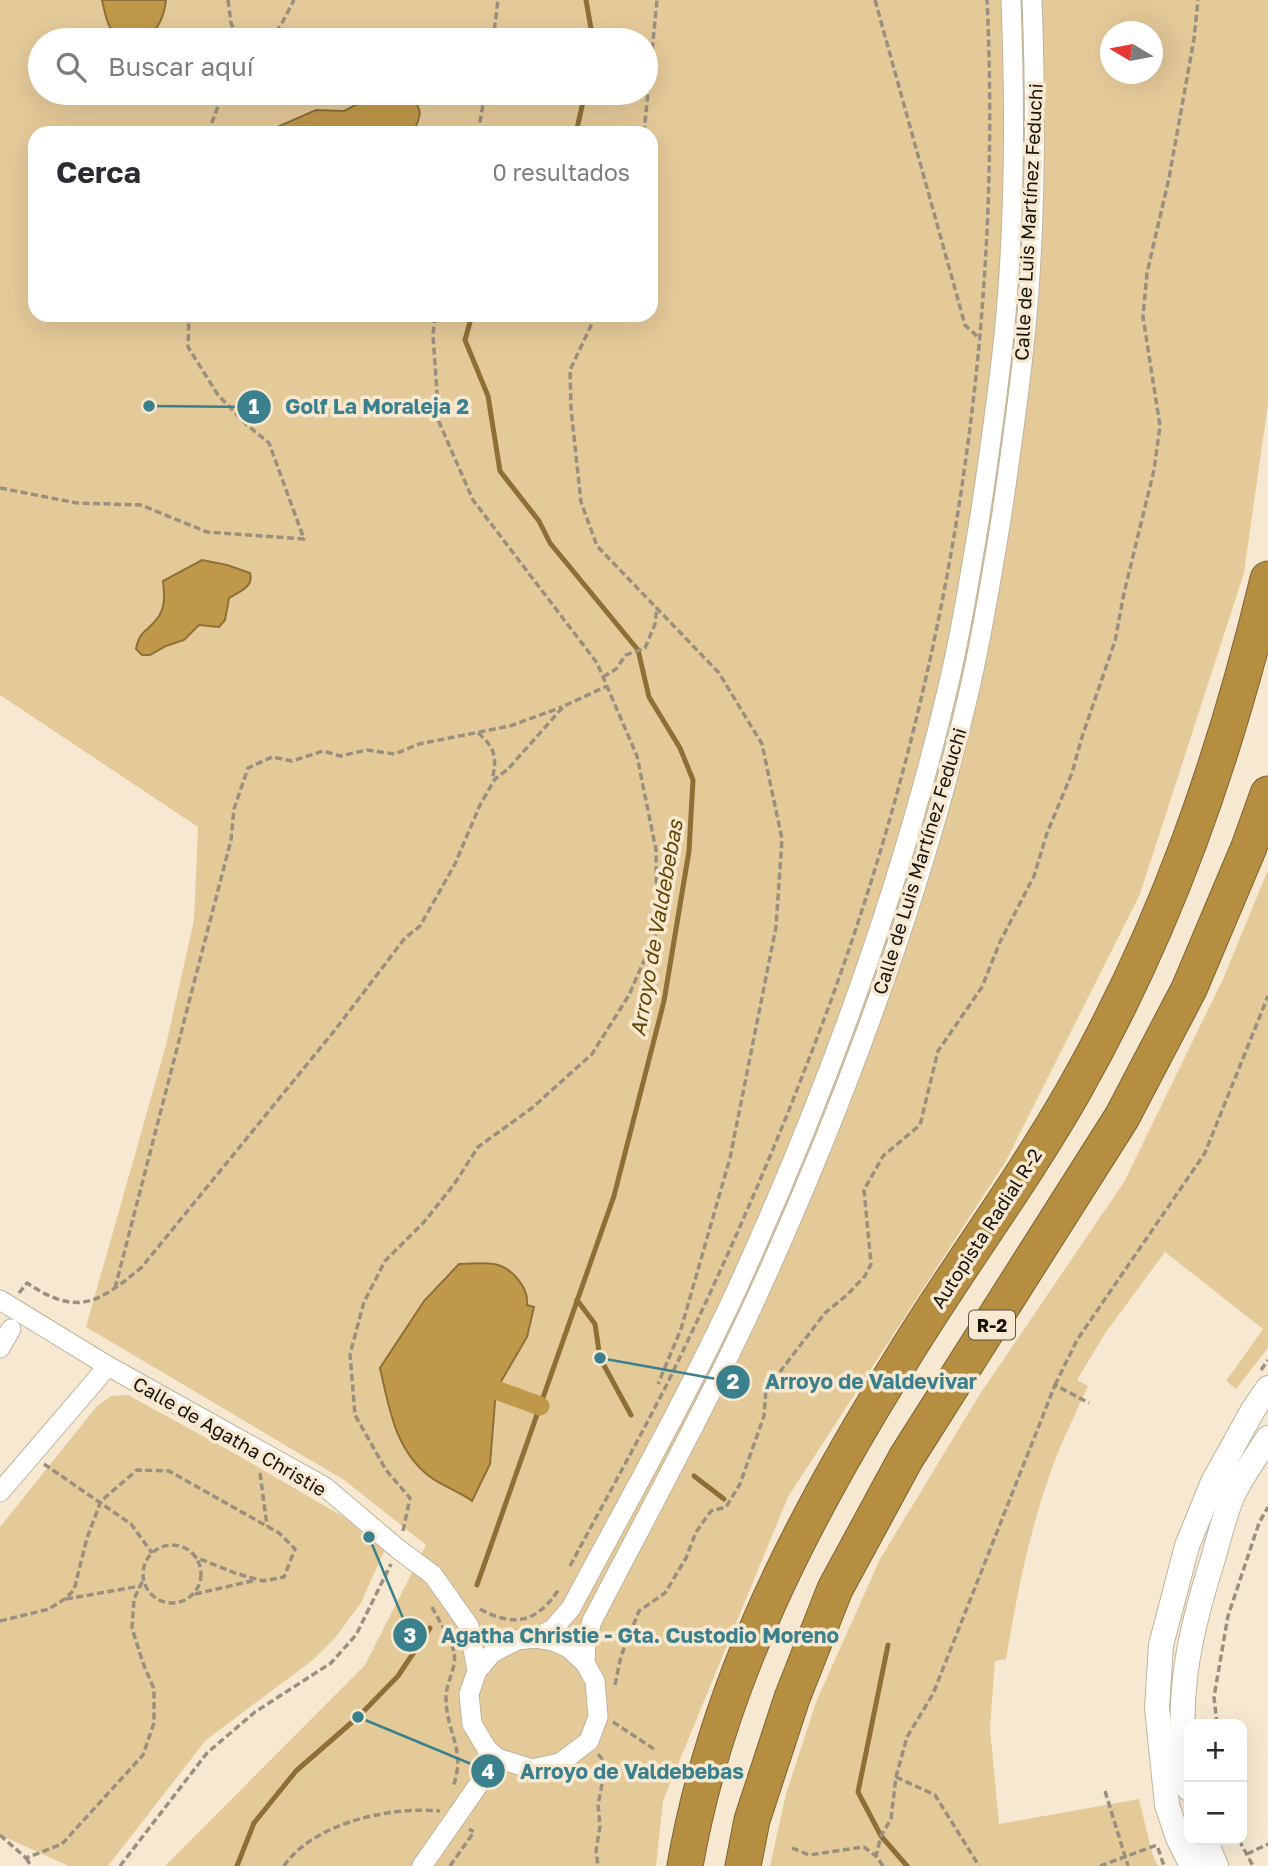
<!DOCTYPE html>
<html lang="es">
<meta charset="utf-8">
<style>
:root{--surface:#fff;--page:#f7f7f7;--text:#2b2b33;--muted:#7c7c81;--line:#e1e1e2}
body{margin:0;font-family:"Golos Text",sans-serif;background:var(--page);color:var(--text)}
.controls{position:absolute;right:21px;bottom:21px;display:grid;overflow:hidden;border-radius:14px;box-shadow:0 7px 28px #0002}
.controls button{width:63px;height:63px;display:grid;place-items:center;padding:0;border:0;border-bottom:2px solid var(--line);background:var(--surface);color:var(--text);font:35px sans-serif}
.compass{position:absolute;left:1100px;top:21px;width:63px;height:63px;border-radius:50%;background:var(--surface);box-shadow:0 7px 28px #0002;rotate:280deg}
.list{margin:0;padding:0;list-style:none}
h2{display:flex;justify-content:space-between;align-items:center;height:91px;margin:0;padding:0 28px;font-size:30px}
h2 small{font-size:23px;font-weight:400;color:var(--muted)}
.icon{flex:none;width:38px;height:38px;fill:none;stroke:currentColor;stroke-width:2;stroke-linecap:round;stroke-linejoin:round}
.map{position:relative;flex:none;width:1268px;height:1866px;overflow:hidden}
.search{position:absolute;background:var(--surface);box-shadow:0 7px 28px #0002;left:28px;top:28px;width:630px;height:77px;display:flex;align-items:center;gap:18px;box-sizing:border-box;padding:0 24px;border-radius:38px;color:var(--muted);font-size:26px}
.panel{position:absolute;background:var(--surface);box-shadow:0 7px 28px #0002;left:28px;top:126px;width:630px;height:196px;border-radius:21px}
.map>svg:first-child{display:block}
</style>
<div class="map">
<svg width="1268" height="1866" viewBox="0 0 1268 1866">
<rect width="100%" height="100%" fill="#f7e9d1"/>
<!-- green -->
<g fill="#e5ca99" fill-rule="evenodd">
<path d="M0,0H1268V404L1244,573L1140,894L1006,1161L788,1497L663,1801L656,1866H165L365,1665L426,1545L344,1480L86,1327L166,1045L194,920L198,827L0,695ZM1110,32H1152V74H1110ZM40,40H646V93H40ZM35,133H651V315H35Z"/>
<path d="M1268,870V1348L1236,1389L1226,1381L1263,1329L1165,1252L1106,1332L1077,1380L1088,1386C1078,1408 1068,1429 1059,1450C1032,1517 1018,1588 1006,1659L995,1661L990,1728L999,1824L1139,1799L1152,1853L1158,1866H770L786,1794L816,1702L880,1559L980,1394L1124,1182L1223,979Z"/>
<path d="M128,1395L234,1453L344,1517L385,1549L361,1603L335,1638L313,1660L206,1740L108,1866H69L0,1835V1527L97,1406L111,1396Z"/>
</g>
<!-- water -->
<g fill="#c0984a" stroke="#8e7037" stroke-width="2">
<path d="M102,0H166C164,19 155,40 133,40C127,40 122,41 117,37C107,27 105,13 102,0Z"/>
<path d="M379,93L412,94C422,112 422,114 413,133H273L275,128L316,110L344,111Z"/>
<path d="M202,560L227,565L250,573C254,587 240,591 229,598L225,620L219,627L199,625L184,640L166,646L150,655H142L136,649C140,628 150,631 159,616C166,605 164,593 163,581Z"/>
<path d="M459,1264C470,1264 483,1262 494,1264C511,1267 529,1287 527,1305L534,1307L527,1337L496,1390L490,1464L472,1501C458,1491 442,1486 429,1476C395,1450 389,1407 380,1368L424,1301Z"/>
</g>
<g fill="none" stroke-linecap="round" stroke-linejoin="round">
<!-- stream -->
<g stroke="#8e7037" stroke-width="5">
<path d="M586,0L593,40"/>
<path d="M576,133L585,93"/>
<path d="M472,315L465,340L488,396L500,471L539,521L550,543L638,650L649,697L680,748L693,780L689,851L664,1001L614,1196L477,1585"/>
<path d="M577,1300L595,1324L600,1358L631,1415"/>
<path d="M694,1476L724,1499"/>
<path d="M888,1645L858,1792L881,1836L907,1866"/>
<path d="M237,1866L254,1823L296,1771L358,1717L398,1676L430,1628"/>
</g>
<!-- canal -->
<path stroke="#c0984a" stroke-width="19" d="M496,1390L540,1406"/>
<defs>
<g id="minor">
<path d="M0,1300L108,1366L325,1487L398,1549L433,1575L469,1626L477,1671"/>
<path d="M0,1348L11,1329"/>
<path d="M0,1492L108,1366"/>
<path d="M535,1638L553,1629L571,1608C627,1503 686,1399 736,1291C824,1098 898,898 947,691C961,634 970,575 980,516C990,449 1000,382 1006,314C1015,210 1015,104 1011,0"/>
<path d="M535,1638L553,1641L569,1648L585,1663L595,1681L598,1717L589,1741L560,1763L532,1769L497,1758L487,1749L472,1724L469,1694L477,1671L492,1653L517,1640Z"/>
<path d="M585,1663L586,1642L592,1621C647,1515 705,1409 755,1301C844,1106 919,905 968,696C982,638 991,579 1001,520C1011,452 1021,384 1027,316C1036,211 1036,105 1032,0"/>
<path d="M422,1866L497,1758"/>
</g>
<g id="tertiary">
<path d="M1189,1789C1173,1707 1188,1637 1213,1559C1219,1538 1224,1517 1232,1497C1241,1477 1256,1457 1268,1438"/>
<path d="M1205,1840L1216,1866"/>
<path d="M1192,1866L1178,1838L1167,1805L1157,1708L1161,1645L1187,1546L1213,1482L1253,1410L1268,1388"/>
</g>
<g id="motorway">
<path d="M685,1866C717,1681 805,1514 903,1357C958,1267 1021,1183 1073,1092C1166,928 1224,762 1268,579"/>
<path d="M743,1866L752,1820L792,1698L835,1589L906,1458L1122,1117L1189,989L1249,847L1268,794"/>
</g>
</defs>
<!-- minor casing -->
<use href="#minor" stroke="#c0b39c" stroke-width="21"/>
<!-- tertiary casing -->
<use href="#tertiary" stroke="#c0b39c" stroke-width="26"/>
<!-- motorway casing -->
<use href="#motorway" stroke="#7e632f" stroke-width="37"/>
<!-- path -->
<g stroke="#9a907f" stroke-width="3.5" stroke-dasharray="7 3.5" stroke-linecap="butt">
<path d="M228,0L231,23L238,40"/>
<path d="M875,0L965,325L980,339"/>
<path d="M269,40L281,25L294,0"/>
<path d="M493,40L498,0"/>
<path d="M208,133L223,93"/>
<path d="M478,133L485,93"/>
<path d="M644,133L657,0"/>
<path d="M596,315L570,370L571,409L581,502L597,546L719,673L762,744L782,839L776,927L730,1158L681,1329L658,1384"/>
<path d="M0,488L77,503L141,505L207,532L304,539L269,443L247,425L218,395L188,347L189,315"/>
<path d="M603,677L616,669L626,655L645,648L655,624L657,607"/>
<path d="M478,733C496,748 497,758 492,780"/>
<path d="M115,1288L231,840L234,809L248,768L272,757L292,761L323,751L340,756L367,750L395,754L419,744L510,726L562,707"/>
<path d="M19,1293L27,1283C78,1317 98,1303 141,1268L335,1030L405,938L420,926L455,864L480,805L495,779L508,769L564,706L607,686"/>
<path d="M1261,1370L1268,1360"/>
<path d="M1055,1385L1077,1340L1205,1153L1268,996"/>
<path d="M44,1464L131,1524L152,1553"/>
<path d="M260,1473L267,1526"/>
<path d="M403,1531L410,1498L386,1470L355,1415L350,1354L364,1302L385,1261L424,1222L455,1183L478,1147L532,1108L592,1054L629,995L657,931L656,850L637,756L597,663L473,500L439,422L433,335L435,315"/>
<circle cx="172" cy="1574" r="29"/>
<path d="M570,1566C602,1506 636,1445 667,1384C720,1275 769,1164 812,1051C941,717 1004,358 987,0"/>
<path d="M195,1594L256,1580"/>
<path d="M66,1599L140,1586"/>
<path d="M432,1607C439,1621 450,1637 454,1652C457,1667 447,1681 446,1695C445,1732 467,1748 453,1787"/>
<path d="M480,1609C514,1628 538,1622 559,1589"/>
<path d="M0,1621L49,1609L66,1598L74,1590L87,1538L101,1501L137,1470L169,1471L279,1533L295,1549L284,1577L263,1581L235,1573L195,1557"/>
<path d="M615,1685L621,1656L639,1611L665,1593L686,1558L696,1532L711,1511L726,1507L740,1484L764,1416L766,1390L825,1313L847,1295L865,1276L871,1264L864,1190L883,1156L920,1125L938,1051L982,987L1000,942L1034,876L1047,833L1072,773L1082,737L1115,641L1124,593L1154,470L1160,426L1143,317L1147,273L1169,178L1194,39L1198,0"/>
<path d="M613,1722L654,1749"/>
<path d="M1217,1724L1214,1697L1228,1616L1259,1523L1268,1507"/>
<path d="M598,1754L602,1759L603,1779L598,1805L600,1826L596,1851L598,1866"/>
<path d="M896,1777L935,1795L979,1866"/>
<path d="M1105,1791L1128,1866"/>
<path d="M0,1835L26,1858L62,1844L143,1755L154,1723V1689L143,1663L132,1628L134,1599L143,1580"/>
<path d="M1239,1840L1253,1866"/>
<path d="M792,1848L809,1855L864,1847L876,1856"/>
<path d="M1158,1848L1164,1866"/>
<path d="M1247,1854L1268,1844"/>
<path d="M26,1858L31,1866"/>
<path d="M120,1866L207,1753L255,1712L331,1663L356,1635L391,1564"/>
<path d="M284,1866C313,1823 391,1806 440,1811"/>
<path d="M450,1866L474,1832L469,1829"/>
<path d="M883,1866L876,1856L881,1836L891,1819L896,1777L907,1737L933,1694L1055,1385L1089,1403"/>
<path d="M1100,1866L1157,1845"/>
</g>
<!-- minor -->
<use href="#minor" stroke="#fff" stroke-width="19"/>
<!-- tertiary -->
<use href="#tertiary" stroke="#fff" stroke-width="24"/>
<!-- motorway -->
<use href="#motorway" stroke="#b58e42" stroke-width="35"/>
</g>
<g text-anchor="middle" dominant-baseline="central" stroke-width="7" stroke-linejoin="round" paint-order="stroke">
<!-- shield labels -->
<rect fill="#f7e9d1" stroke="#5b5346" stroke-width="2" x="969" y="1310.5" width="46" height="29" rx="5"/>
<g font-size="18" font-weight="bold" fill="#18130b">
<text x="992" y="1325">R-2</text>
</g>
<!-- street labels -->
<g font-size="19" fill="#18130b" stroke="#f7e9d1">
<text transform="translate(1028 222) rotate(-87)">Calle de Luis Martínez Feduchi</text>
<text transform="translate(919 861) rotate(-73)">Calle de Luis Martínez Feduchi</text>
<text transform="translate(986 1228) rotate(-57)">Autopista Radial R-2</text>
<text transform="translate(230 1436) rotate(30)">Calle de Agatha Christie</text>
</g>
<!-- water labels -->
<g font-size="21" font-style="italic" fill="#604503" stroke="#f7e9d1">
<text transform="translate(656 928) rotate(-80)">Arroyo de Valdebebas</text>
</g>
</g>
<!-- callouts -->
<path fill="none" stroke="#3b808d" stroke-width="2.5" d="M149 406L254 407M600 1358L733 1382M369 1537L410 1635M358 1717L488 1771"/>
<g fill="#3b808d" stroke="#f7e9d1" stroke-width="2.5">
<circle cx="149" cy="406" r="7"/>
<circle cx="600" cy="1358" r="7"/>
<circle cx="369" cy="1537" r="7"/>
<circle cx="358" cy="1717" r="7"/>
<circle cx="254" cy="407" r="18"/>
<circle cx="733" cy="1382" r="18"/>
<circle cx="410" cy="1635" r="18"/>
<circle cx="488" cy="1771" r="18"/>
</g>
<g font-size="21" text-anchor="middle" font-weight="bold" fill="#fff">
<text x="254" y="414">1</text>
<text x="733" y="1389">2</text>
<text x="410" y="1643">3</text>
<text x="488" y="1779">4</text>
</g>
<g font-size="21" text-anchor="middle" font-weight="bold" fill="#3b808d" stroke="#f7e9d1" stroke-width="7" stroke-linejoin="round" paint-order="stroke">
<text x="377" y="414">Golf La Moraleja 2</text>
<text x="871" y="1389">Arroyo de Valdevivar</text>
<text x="640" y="1643">Agatha Christie - Gta. Custodio Moreno</text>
<text x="632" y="1779">Arroyo de Valdebebas</text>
</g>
</svg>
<div class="controls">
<button>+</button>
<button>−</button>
</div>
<svg class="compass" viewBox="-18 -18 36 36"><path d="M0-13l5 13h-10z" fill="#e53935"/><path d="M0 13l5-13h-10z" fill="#7c7c81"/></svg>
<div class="search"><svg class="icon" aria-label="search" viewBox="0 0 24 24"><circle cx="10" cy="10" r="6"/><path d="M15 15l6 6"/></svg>Buscar aquí</div>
<section class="panel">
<h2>Cerca<small>0 resultados</small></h2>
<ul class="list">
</ul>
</section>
</div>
